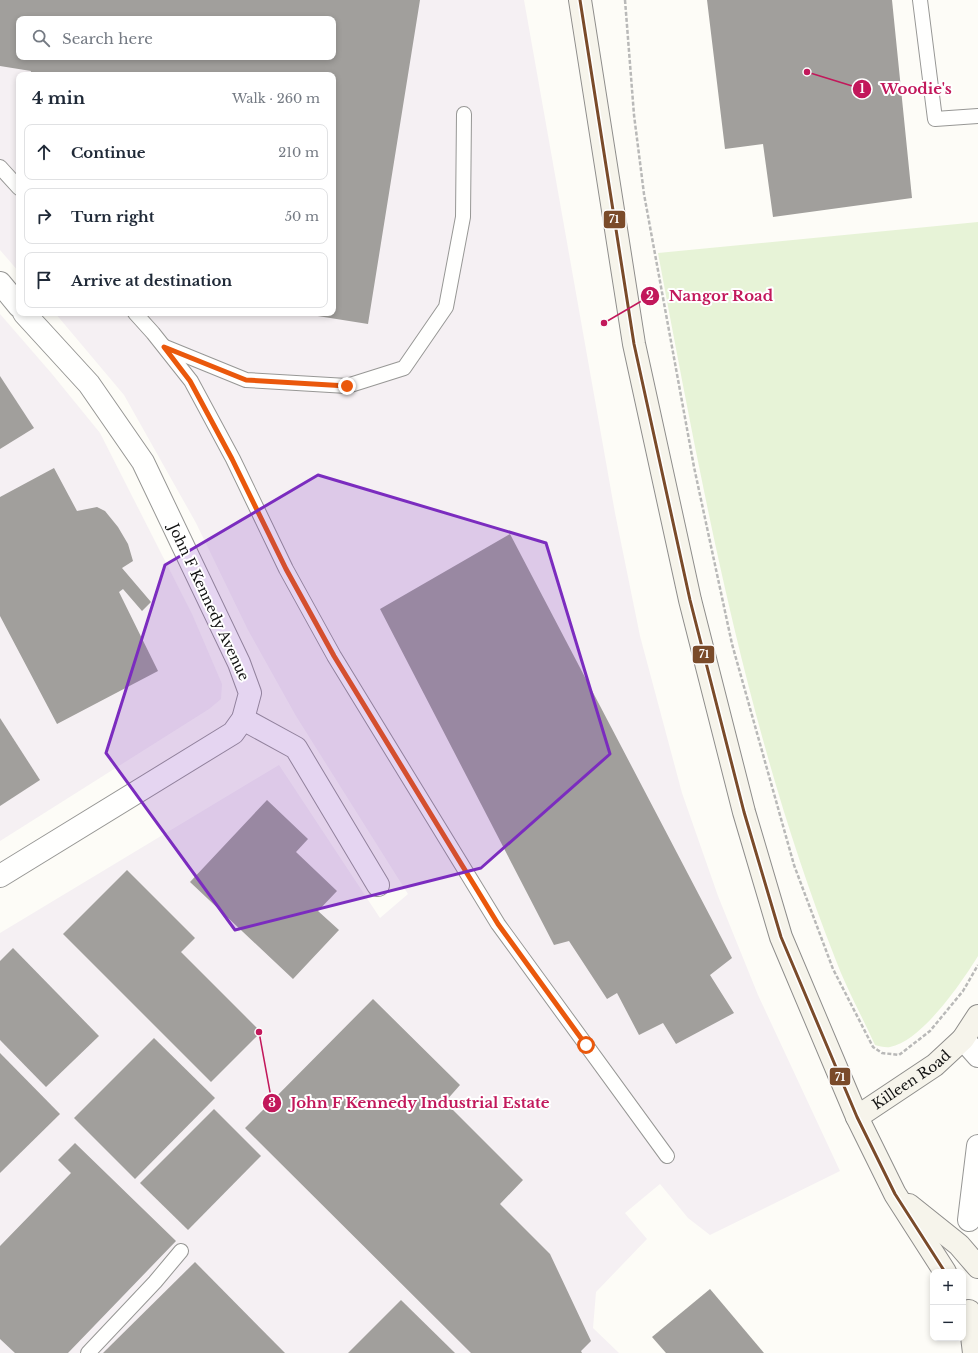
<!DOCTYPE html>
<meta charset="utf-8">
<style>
:root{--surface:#fff;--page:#f2f2f3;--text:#1f2937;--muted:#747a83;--line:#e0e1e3}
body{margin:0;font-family:"Libre Baskerville",serif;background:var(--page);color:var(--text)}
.controls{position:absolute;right:12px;bottom:12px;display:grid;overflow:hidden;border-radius:8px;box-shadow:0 2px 6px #0003}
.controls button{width:36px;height:36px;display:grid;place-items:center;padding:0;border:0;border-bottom:1px solid var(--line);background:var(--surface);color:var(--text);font:20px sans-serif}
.stop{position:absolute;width:12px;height:12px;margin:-9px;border:3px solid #ea580c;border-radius:50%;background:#fff}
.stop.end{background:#ea580c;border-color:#fff;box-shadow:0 1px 4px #0008}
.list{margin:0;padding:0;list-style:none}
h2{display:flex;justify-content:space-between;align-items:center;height:52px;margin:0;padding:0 16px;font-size:17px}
h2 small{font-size:13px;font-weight:400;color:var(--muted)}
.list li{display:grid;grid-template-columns:26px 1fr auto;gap:12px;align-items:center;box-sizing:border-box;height:56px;margin:0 8px 8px;padding:0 8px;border:1px solid var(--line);border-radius:8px}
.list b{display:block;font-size:15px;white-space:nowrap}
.list em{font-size:13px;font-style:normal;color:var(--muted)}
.icon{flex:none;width:22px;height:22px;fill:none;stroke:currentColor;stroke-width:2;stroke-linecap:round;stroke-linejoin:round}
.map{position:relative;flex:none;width:978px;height:1353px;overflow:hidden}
.search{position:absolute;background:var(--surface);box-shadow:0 2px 6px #0003;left:16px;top:16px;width:320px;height:44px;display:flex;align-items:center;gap:10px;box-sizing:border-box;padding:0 14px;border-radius:8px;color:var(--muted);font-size:15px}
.panel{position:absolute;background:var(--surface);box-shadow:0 2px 6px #0003;left:16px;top:72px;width:320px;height:244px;border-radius:8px}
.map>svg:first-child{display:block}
</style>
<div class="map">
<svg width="978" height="1353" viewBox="0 0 978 1353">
<rect width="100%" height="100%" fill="#fdfcf7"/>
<!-- industrial -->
<g fill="#f5f0f3" fill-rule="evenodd">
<path d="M0,0H524L615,513L640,636L682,793L718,896L758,995L840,1171L710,1235L688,1218L660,1184L625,1213L647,1239L596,1292L593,1328L619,1353H0V933L279,765L380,918L408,894L296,716L248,630L196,523L124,395L55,313H333V75H19V272L0,250ZM19,19H333V57H19Z"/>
<path d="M0,314L52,374L100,433L192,614L222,684L221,699L209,709L0,841Z"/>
</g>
<!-- green -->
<path fill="#e7f3d7" d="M978,222V956C962,982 922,1041 890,1047C886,1048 879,1046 875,1045C862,1016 846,988 835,958C746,731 703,492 658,253Z"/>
<!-- building -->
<g fill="#a19f9c" fill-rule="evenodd">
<path d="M0,0H420L368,324L305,314L333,313V75H30L31,71L0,66ZM19,19H333V57H19Z"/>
<path d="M707,0H892L912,198L773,217L763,144L725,149Z"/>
<path d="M0,376L34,428L0,449Z"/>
<path d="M54,468L77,511L97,507L105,511L118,527L128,544L133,561L122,568L151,602L142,611L123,589L119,592L158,671L57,724L0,616V497Z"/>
<path d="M510,534L732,958L710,975L734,1013L676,1044L663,1023L639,1035L617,993L607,999L569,941L554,945L380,609Z"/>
<path d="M0,718L40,780L0,806Z"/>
<path d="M267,800L308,839L296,852L337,891L318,911L339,930L293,979L190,882Z"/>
<path d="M127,870L195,938L181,952L261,1032L211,1082L63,934Z"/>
<path d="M13,948L99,1036L46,1087L0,1040V961Z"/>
<path d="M373,999L460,1085L445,1102L523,1180L500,1204L550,1254L591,1341L581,1351L582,1353H471L245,1128Z"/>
<path d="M154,1038L215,1098L135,1179L74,1118Z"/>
<path d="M0,1053L60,1114L0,1173Z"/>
<path d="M214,1109L261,1156L188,1230L140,1183Z"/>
<path d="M75,1143L176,1241L68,1353H15L0,1339V1246L71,1173L58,1160Z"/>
<path d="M195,1262L285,1353H103Z"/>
<path d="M710,1289L764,1353H666L652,1337Z"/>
<path d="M401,1300L455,1353H348Z"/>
</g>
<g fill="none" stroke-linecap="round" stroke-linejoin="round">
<defs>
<g id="lane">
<path d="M920,0L935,119L978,116"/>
<path d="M0,167L19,188"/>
<path d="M135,313L153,333L191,381L233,459L286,569L334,656L498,924L667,1156"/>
<path d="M165,347L246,380L347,386L404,368L446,307L463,217L464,114"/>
<path d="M88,1353L155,1282L181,1251"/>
</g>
<g id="street">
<path d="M0,283L19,306"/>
<path d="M243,719L296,748L378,885"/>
<path d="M0,876L233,733L243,719L250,693L239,663L143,462L89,384L24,313"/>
<path d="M963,1039L978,1056"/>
<path d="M969,1220L978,1146"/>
</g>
<g id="secondary">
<path d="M580,0L634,344L690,600L744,812L781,937L857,1117L895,1194L945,1272"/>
<path id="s1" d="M857,1117L935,1065L963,1039L978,1016"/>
<path d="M909,1205L959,1245L978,1267"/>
<path d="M969,1311L974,1353"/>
</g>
</defs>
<!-- lane casing -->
<use href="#lane" stroke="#979795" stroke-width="16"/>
<!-- street casing -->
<use href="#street" stroke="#979795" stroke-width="24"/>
<!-- secondary casing -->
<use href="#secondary" stroke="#8e8d8b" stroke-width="24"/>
<!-- path -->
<path stroke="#b9b9b8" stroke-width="2.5" stroke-dasharray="4 2" stroke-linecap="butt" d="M625,0L634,115L644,194L694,467L732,644L794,865L833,969L873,1047L882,1053L899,1055L930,1031L963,991L978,965"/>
<!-- lane -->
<use href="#lane" stroke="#fffffe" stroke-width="14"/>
<!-- street -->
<use href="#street" stroke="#fffffe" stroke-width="22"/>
<!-- secondary -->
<use href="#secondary" stroke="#f6f4eb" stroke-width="22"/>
<defs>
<path id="bus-1" d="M580,0L634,344L690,600L744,812L781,937L857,1117L895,1194L945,1272"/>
</defs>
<!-- bus-1 casing -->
<use href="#bus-1" stroke="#fff" stroke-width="6"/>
<!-- bus-1 -->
<use href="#bus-1" stroke="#7a4b2a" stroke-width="3"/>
</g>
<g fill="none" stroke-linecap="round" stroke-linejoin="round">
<!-- route -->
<path stroke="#ea580c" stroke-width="5" d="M347,386L246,380L164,347L190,381L232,459L286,569L334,656L498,924L586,1045"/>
</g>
<!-- marked area -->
<path fill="#7b2cbf" fill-opacity="0.2" stroke="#7b2cbf" stroke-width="3" stroke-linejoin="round" d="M318,475L546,543L610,754L481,868L235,930L106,753L165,565Z"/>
<g text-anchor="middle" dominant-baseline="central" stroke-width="4" stroke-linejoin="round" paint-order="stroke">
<!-- street labels -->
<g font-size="14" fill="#111" stroke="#fff">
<text transform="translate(209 602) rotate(65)">John F Kennedy Avenue</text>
<text stroke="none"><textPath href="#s1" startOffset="66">Killeen Road</textPath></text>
</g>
</g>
<!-- callouts -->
<path fill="none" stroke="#c2185b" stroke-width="1.5" d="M807 72L862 89M604 323L650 296M259 1032L272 1103"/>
<g fill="#c2185b" stroke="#fff" stroke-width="1.5">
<circle cx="807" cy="72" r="4"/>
<circle cx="604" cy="323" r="4"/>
<circle cx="259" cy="1032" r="4"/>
<circle cx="862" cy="89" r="10"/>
<circle cx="650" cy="296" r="10"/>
<circle cx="272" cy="1103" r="10"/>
</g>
<g font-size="12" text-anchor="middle" font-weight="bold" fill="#fff">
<text x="862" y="93">1</text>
<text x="650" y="300">2</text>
<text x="272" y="1107">3</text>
</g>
<g font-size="15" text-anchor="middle" font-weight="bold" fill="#c2185b" stroke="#fff" stroke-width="4" stroke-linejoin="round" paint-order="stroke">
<text x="916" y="94">Woodie's</text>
<text x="721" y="301">Nangor Road</text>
<text x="420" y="1108">John F Kennedy Industrial Estate</text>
</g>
<g stroke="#fff" stroke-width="1.5">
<rect x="603" y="210" width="23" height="19" rx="4" fill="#7a4b2a"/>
<rect x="692" y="645" width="23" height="19" rx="4" fill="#7a4b2a"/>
<rect x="829" y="1067" width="22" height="19" rx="4" fill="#7a4b2a"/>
</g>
<g font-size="11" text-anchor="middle" font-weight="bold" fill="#fff">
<text x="614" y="223">71</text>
<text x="704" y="658">71</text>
<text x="840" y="1081">71</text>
</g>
</svg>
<div class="controls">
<button>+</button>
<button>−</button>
</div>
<div class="stop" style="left:586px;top:1045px"></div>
<div class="stop end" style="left:347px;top:386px"></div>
<div class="search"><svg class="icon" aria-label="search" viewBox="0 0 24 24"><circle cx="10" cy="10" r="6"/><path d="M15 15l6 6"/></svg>Search here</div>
<section class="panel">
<h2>4 min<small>Walk · 260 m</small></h2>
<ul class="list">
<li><svg class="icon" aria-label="ahead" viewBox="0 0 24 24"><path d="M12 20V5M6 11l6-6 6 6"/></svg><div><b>Continue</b></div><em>210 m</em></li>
<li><svg class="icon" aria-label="right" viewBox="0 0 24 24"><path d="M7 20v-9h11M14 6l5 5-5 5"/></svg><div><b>Turn right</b></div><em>50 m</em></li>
<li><svg class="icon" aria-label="arrive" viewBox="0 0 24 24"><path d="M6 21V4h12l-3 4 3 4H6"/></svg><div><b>Arrive at destination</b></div></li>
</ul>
</section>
</div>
